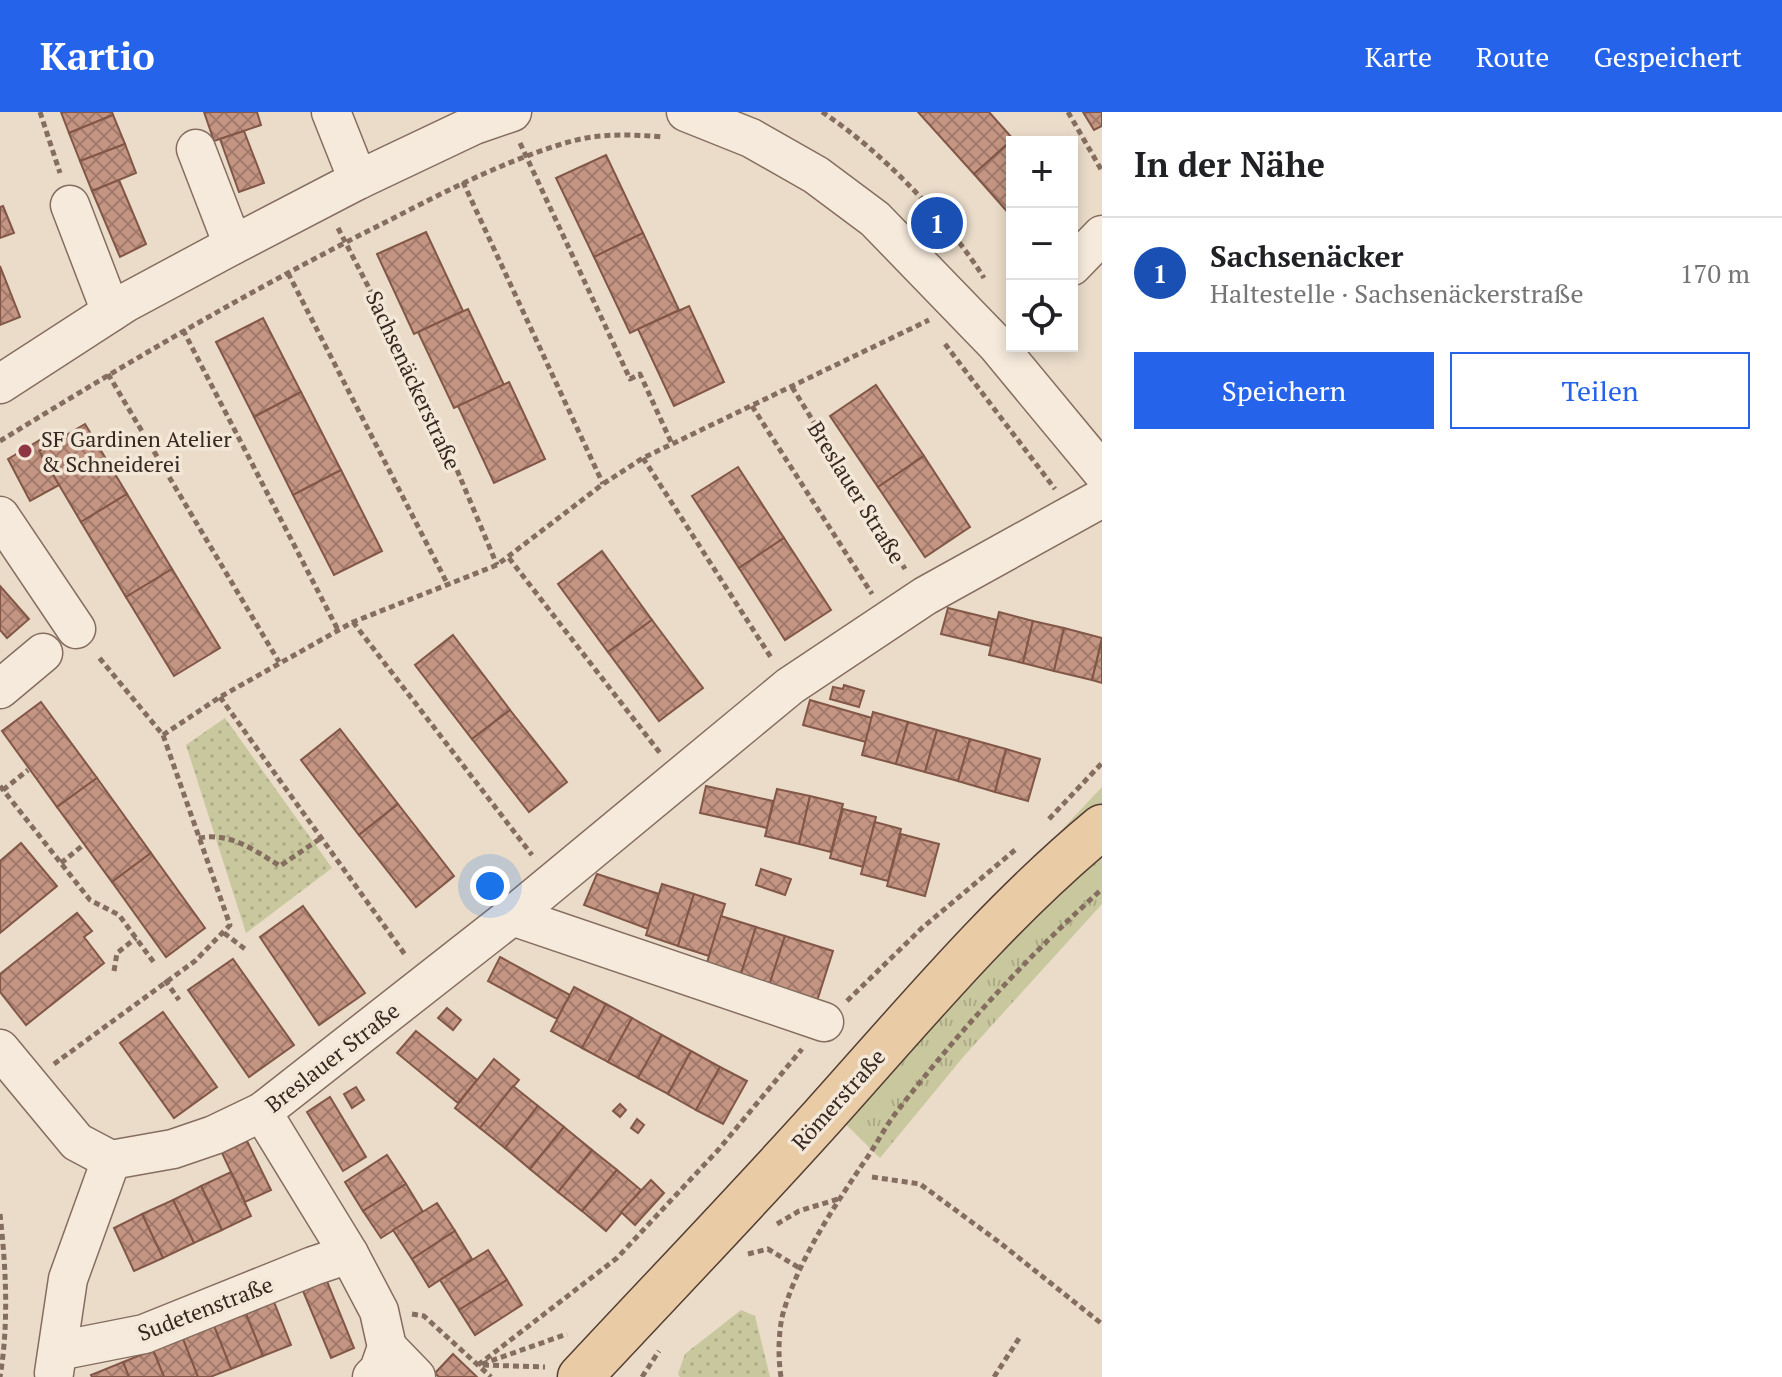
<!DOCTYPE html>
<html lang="de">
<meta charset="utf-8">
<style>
:root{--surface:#fff;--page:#f2f2f2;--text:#202124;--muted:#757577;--line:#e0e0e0;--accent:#2563eb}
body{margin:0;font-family:"PT Serif",serif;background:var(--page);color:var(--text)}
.controls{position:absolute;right:24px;top:24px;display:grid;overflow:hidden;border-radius:0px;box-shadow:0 4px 12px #0003}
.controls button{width:72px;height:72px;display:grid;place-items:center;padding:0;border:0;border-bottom:2px solid var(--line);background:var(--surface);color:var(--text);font:40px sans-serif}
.you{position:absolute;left:490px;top:774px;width:28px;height:28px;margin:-20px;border:6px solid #fff;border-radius:50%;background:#1a73e8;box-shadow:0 0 0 12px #1a73e833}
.badge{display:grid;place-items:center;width:52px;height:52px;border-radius:50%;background:var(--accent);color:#fff;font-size:26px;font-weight:700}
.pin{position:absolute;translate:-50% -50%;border:4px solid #fff;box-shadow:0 2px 8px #0006}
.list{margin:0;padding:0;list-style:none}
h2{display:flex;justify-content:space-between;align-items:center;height:104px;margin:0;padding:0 32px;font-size:34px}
h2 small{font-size:26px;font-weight:400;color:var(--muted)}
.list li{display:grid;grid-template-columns:52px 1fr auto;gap:24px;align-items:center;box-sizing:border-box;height:112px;padding:0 32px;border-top:2px solid var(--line)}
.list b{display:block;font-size:30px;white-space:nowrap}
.list p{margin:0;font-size:26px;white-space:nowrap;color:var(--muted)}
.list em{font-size:26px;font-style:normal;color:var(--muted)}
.actions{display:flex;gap:16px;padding:24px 32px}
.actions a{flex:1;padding:18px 0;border:2px solid var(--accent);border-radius:0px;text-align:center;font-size:28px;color:var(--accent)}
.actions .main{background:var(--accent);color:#fff}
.icon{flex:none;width:44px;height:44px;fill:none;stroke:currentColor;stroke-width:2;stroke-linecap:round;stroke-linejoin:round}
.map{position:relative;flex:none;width:1102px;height:1265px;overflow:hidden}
header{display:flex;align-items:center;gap:48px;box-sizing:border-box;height:112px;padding:0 40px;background:var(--accent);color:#fff}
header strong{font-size:38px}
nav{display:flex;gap:44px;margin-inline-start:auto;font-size:28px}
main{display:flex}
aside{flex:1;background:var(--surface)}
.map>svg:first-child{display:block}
</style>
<header>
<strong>Kartio</strong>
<nav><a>Karte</a><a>Route</a><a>Gespeichert</a></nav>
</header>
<main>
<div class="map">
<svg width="1102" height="1265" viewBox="0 0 1102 1265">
<defs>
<pattern id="grass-tufts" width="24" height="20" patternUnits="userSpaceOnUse" patternTransform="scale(2)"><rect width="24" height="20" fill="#c8c79e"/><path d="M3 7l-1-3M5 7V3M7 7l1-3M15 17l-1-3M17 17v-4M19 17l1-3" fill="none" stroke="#acab88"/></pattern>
<pattern id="park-dots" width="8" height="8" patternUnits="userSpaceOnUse" patternTransform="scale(2)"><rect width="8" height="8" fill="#c8c79e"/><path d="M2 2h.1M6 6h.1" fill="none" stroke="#acab88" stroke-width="1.8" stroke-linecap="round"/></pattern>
<pattern id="building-cross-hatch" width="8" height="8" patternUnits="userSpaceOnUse" patternTransform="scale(2)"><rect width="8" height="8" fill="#c59583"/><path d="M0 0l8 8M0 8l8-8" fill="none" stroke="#a17a6b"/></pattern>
</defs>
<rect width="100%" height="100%" fill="#eadcc9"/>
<!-- grass -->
<path fill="url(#grass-tufts)" d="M1102,675V792L964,944L880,1046L814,981Z"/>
<!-- park -->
<g fill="url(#park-dots)">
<path d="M225,606L332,756L246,821L186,633Z"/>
<path d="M741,1198L755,1204L770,1265H680L678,1262L685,1242Z"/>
</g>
<!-- building -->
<g fill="url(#building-cross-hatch)" stroke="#825748" stroke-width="2">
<path d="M61,0H112L113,3L69,21Z"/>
<path d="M204,0H257L261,13L214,29Z"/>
<path d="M918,0H989L1013,27L974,62Z"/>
<path d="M1083,0H1102V14L1094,18Z"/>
<path d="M113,3L125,32L80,49L69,21Z"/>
<path d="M244,19L264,71L239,80L220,27Z"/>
<path d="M1013,27L1016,30H1012V105L974,62Z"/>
<path d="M125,32L136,61L92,79L80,49Z"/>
<path d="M606,43L643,121L594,145L556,66Z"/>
<path d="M119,68L146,132L120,145L92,79Z"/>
<path d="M3,94L14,121L0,126V95Z"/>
<path d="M426,120L463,199L414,222L377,142Z"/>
<path d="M643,121L679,198L630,221L594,145Z"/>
<path d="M0,154L20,205L0,213Z"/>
<path d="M689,194L724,270L674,294L638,217Z"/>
<path d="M468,197L504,273L454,296L418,220Z"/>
<path d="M263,206L301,280L254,305L216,230Z"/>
<path d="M509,270L545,347L494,371L458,294Z"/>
<path d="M876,273L924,344L878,375L830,304Z"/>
<path d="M301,280L341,358L293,383L254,305Z"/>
<path d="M85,312L127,382L81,410L39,339Z"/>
<path d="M43,326L48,334L39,339L59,373L30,389L8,347Z"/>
<path d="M924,344L970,415L925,445L878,375Z"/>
<path d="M738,355L784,426L739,456L692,384Z"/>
<path d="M341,358L382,439L334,463L293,383Z"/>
<path d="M127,382L172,457L126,485L81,410Z"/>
<path d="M784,426L831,498L785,528L739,456Z"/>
<path d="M602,439L652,508L608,540L558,472Z"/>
<path d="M172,457L220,536L174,564L126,485Z"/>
<path d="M0,474L29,507L7,526L0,518Z"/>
<path d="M948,496L997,508L991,534L941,522Z"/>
<path d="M999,500L1033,509L1023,551L989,543Z"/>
<path d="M652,508L703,576L659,609L608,540Z"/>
<path d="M1033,509L1064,516L1054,559L1023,551Z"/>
<path d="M1064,516L1102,526L1092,568L1054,559Z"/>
<path d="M453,523L510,598L472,627L415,553Z"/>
<path d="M1102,528V571L1092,568Z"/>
<path d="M844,573L864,579L859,595L830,587L833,575L843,577Z"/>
<path d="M810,588L872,606L866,630L803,613Z"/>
<path d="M41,590L97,666L57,695L2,619Z"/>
<path d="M510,598L567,670L529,700L472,627Z"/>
<path d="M873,600L908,610L896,652L862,643Z"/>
<path d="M908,610L937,618L925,660L896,652Z"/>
<path d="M340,617L398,692L359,723L301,648Z"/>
<path d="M937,618L970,627L958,669L925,660Z"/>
<path d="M970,627L1006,637L995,680L958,669Z"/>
<path d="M1006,637L1040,647L1028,689L995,680Z"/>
<path d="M97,666L151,741L112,770L57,695Z"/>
<path d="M706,674L773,689L767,716L700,701Z"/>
<path d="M777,677L810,684L799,732L765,724Z"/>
<path d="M810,684L843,692L831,740L799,732Z"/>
<path d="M398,692L454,764L416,795L359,723Z"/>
<path d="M843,697L876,705L863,755L830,746Z"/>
<path d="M875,710L901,717L888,769L861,762Z"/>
<path d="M901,722L939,732L925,784L887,774Z"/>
<path d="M21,731L57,774L0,821V749Z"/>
<path d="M151,741L205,816L166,845L112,770Z"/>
<path d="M761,757L791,767L785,783L756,773Z"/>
<path d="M597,762L659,782L648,817L584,793Z"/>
<path d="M662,772L694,782L678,834L646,823Z"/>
<path d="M694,782L725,792L709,844L678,834Z"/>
<path d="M303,794L365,881L319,913L260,825Z"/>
<path d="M77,801L92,819L84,825L104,851L26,913L0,880V862Z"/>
<path d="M721,804L756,815L740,865L706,854Z"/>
<path d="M756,815L785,824L769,874L740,865Z"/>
<path d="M785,824L833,839L817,889L769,874Z"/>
<path d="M500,845L570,883L557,907L488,869Z"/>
<path d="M233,847L294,933L249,965L188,878Z"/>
<path d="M574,875L606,892L582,936L551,919Z"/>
<path d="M606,892L632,906L608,950L582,936Z"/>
<path d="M447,896L461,908L453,918L438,906Z"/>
<path d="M163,900L217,975L174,1006L120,931Z"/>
<path d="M632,906L662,923L638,966L608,950Z"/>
<path d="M416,919L477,968L458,991L397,941Z"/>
<path d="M662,923L691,939L668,982L638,966Z"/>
<path d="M691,939L720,955L696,998L668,982Z"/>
<path d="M494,947L519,968L480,1016L455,996Z"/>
<path d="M720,955L747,969L723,1012L696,998Z"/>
<path d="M513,974L538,994L505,1036L480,1016Z"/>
<path d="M356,975L364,988L352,996L344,982Z"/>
<path d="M330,985L366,1045L343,1059L307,1000Z"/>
<path d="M620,992L626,998L620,1005L613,999Z"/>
<path d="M538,994L564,1015L530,1057L505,1036Z"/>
<path d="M637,1007L644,1013L638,1021L631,1016Z"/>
<path d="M564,1015L592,1038L558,1080L530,1057Z"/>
<path d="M247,1029L271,1078L245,1090L222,1041Z"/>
<path d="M592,1038L617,1058L582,1099L558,1080Z"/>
<path d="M387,1043L406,1072L363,1099L345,1070Z"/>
<path d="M617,1058L641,1078L606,1119L582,1099Z"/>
<path d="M231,1060L251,1104L222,1118L201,1074Z"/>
<path d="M651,1068L664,1081L635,1113L621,1100Z"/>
<path d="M406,1072L423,1100L381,1126L363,1099Z"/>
<path d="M201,1074L222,1118L194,1131L173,1088Z"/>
<path d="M173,1088L194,1131L163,1146L142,1102Z"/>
<path d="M437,1091L455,1119L412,1147L393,1118Z"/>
<path d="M142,1102L163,1146L134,1159L114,1116Z"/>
<path d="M455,1119L472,1147L429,1175L412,1147Z"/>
<path d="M488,1138L507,1168L459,1198L440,1168Z"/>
<path d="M322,1157L354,1236L331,1246L298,1167Z"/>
<path d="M507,1168L522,1193L475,1223L459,1198Z"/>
<path d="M274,1190L291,1233L263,1244L246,1202Z"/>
<path d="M246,1202L263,1244L231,1257L214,1214Z"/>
<path d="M214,1214L231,1257L210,1265H198L183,1227Z"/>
<path d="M183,1227L198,1265H164L153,1238Z"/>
<path d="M153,1238L164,1265H129L123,1250Z"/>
<path d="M453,1242L477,1265H439L435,1261Z"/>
<path d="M123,1250L129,1265H92L91,1263Z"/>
</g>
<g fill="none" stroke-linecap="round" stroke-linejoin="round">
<defs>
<g id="minor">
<path d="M331,0L358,68"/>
<path d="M686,0L751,26L816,63L875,107L996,232L1102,360"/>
<path d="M196,37L233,133"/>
<path d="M70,93L111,200"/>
<path d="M1072,154L1102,123"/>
<path d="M0,272L125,191L233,133L358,68L474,13L512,0"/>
<path d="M0,404L76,517"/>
<path d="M0,577L43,541"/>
<path d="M512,804L824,910"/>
<path d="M0,937L77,1030L111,1048L173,1037L214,1023L262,1000L512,804L790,574L925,484L1102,386"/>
<path d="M262,1000L349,1142L379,1199L387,1235L379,1258L372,1265"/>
<path d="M387,1235L416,1265"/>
<path d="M58,1239L144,1222L313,1154L349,1142"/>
<path d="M54,1261L68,1167L111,1048"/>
</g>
<path id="major" d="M580,1265C661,1178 744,1092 824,1003C913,904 999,800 1102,715"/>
</defs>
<!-- minor casing -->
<use href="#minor" stroke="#856e60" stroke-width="41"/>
<!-- major casing -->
<use href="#major" stroke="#543e33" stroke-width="47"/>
<!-- path -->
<g stroke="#856e60" stroke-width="5" stroke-dasharray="6 4" stroke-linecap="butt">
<path d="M40,0L60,61"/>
<path d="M822,0C879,37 948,108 984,166"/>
<path d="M1068,0L1102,59"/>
<path d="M520,31L630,267L640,262L672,332"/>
<path d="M463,70L603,372"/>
<path d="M338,116L431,296L497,453"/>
<path d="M288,161L448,473"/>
<path d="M183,218L338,518"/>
<path d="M945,232L1055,377"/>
<path d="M108,262L279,550"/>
<path d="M792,275L905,457"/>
<path d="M752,294L872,482"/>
<path d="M0,329C122,254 245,181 374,116C435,85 496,52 562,32C596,21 628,22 663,25"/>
<path d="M643,346L772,547"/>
<path d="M509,446L660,641"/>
<path d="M353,510L532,743"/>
<path d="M220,585L406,844"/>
<path d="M163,623L220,585L353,510L497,453L603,372L643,346L929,208"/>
<path d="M0,674L90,788L119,803L155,852"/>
<path d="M3,678L28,658"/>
<path d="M1049,707L1102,651"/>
<path d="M199,726C230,720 254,738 280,754L321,726"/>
<path d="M61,751L82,734"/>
<path d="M224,821L245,837"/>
<path d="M114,859L117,841L136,826"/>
<path d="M165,868L179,888"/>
<path d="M847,889L922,816L1015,738"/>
<path d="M54,952L195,849L230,813L163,623L97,543"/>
<path d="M872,1065L920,1072L999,1130L1102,1212"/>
<path d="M0,1102C6,1156 9,1211 0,1265"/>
<path d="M777,1112L799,1099L838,1087"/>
<path d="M748,1142L768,1137L801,1157"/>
<path d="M412,1202L424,1204L491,1265"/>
<path d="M482,1252L567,1222"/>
<path d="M478,1253L617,1146L719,1037L802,937"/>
<path d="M483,1253L545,1255"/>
<path d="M642,1265L659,1239"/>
<path d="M781,1265C778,1246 778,1217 784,1198C800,1146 832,1098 862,1053C874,1037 883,1018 895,1002C957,921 1027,845 1102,777"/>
<path d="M994,1265L1020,1225"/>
</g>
<!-- minor -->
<use href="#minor" stroke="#f6eadc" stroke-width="38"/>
<!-- major -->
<use href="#major" stroke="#e9cba6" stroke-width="44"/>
</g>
<!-- markers -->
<circle fill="#8e3643" stroke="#f3e7d8" stroke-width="3" cx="25" cy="339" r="8"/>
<g text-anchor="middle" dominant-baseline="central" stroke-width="7" stroke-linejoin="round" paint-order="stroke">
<!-- street labels -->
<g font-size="22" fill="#372922" stroke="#f3e7d8">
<text transform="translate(414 268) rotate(65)">Sachsenäckerstraße</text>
<text transform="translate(857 380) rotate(58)">Breslauer Straße</text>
<text transform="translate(332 945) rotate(-38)">Breslauer Straße</text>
<text transform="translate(838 987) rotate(-48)">Römerstraße</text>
<text transform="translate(205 1196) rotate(-21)">Sudetenstraße</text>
</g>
<!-- poi labels -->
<g font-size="22" fill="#372922" stroke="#f3e7d8" text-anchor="start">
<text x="41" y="326">SF Gardinen Atelier<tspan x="41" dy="25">&amp; Schneiderei</tspan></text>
</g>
</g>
</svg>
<div class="controls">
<button>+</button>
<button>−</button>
<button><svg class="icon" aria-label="locate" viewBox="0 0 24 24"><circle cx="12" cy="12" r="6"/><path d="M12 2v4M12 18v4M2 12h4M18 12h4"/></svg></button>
</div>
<div class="you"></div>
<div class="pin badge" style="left:937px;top:111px;background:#1a4fb4">1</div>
</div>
<aside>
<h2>In der Nähe<small></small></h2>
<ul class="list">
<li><span class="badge" style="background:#1a4fb4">1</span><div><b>Sachsenäcker</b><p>Haltestelle · Sachsenäckerstraße</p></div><em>170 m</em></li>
</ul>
<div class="actions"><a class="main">Speichern</a><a>Teilen</a></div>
</aside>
</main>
